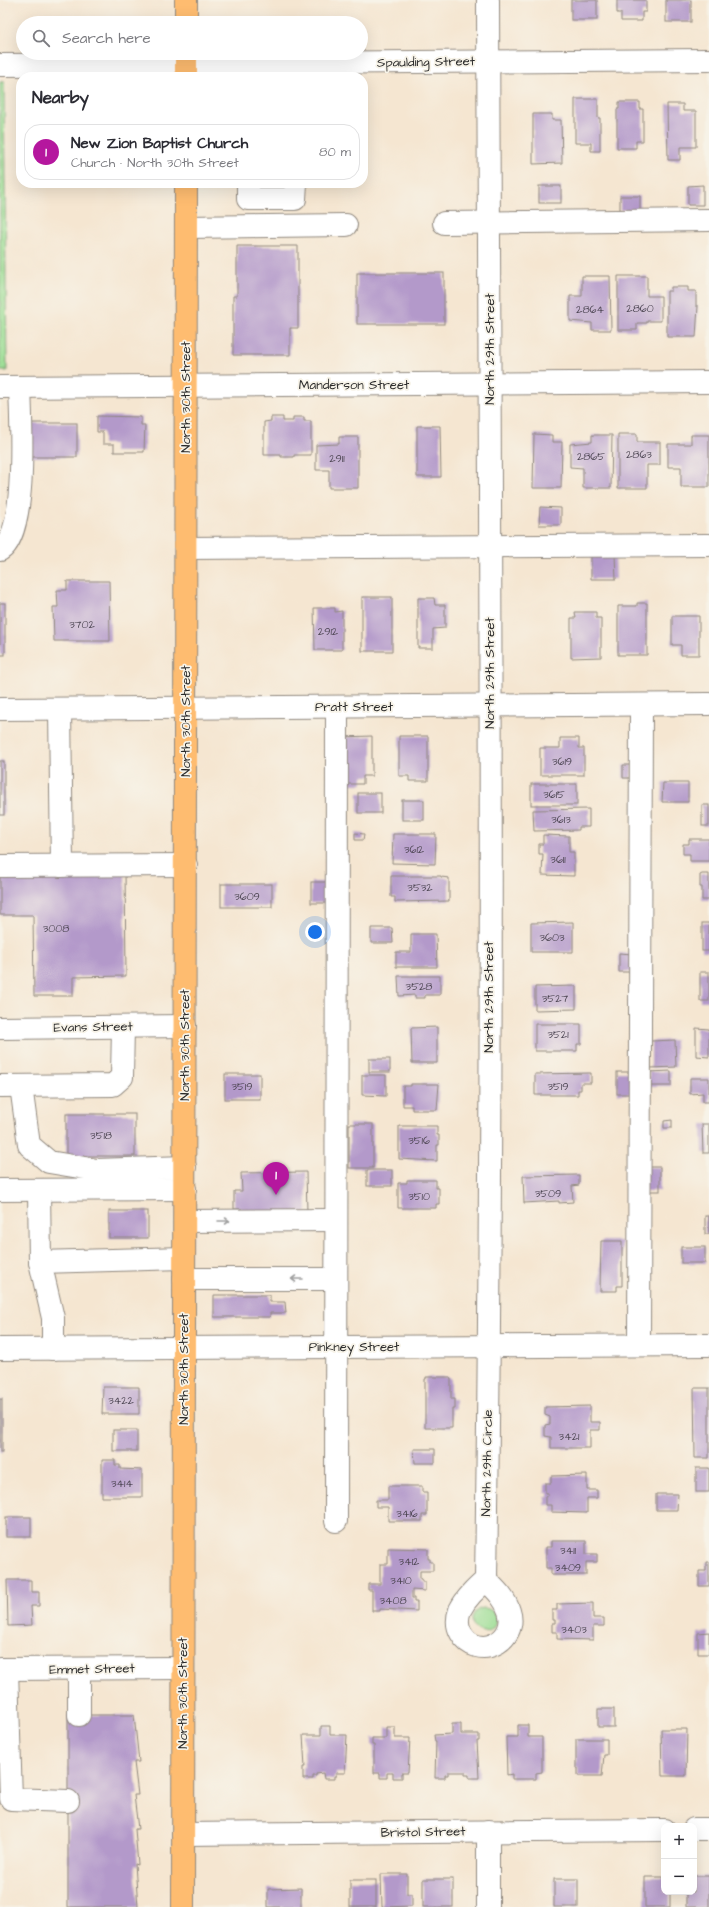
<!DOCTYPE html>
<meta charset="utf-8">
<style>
:root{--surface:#fff;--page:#f2f2f3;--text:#2b2b33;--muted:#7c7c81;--line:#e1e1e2;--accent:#b5179e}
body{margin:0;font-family:"Architects Daughter",sans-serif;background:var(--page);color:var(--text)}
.controls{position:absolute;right:12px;bottom:12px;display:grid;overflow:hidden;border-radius:8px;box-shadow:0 4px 16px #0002}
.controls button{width:36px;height:36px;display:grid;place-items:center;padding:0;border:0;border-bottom:1px solid var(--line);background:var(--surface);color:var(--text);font:20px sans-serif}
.you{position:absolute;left:315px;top:932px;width:14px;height:14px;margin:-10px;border:3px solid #fff;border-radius:50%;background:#1a73e8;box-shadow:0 0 0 6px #1a73e833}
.badge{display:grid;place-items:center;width:26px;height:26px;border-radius:50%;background:var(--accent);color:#fff;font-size:13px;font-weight:700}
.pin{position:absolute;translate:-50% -33px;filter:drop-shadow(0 1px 2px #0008)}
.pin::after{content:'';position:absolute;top:21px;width:14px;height:12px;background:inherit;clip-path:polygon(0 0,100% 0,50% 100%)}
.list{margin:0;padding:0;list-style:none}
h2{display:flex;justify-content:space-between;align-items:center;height:52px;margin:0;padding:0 16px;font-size:17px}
h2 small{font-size:13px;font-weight:400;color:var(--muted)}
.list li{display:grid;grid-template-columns:26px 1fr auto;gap:12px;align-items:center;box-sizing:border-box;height:56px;margin:0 8px 8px;padding:0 8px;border:1px solid var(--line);border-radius:16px}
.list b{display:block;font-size:15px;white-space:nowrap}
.list p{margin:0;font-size:13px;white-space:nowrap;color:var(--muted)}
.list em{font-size:13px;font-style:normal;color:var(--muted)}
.icon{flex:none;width:22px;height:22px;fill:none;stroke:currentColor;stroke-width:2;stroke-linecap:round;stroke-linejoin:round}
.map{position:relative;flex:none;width:709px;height:1907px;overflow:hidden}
.search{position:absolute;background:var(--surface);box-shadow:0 4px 16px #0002;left:16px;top:16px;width:352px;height:44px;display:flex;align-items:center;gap:10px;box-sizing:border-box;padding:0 14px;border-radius:22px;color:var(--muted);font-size:15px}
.panel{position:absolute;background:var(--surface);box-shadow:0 4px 16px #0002;left:16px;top:72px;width:352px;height:116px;border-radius:16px}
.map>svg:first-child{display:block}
</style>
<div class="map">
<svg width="709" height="1907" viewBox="0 0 709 1907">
<rect width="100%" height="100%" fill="#f7f3e8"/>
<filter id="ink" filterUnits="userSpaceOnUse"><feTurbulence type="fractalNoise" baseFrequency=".025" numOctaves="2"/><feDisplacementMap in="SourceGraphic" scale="8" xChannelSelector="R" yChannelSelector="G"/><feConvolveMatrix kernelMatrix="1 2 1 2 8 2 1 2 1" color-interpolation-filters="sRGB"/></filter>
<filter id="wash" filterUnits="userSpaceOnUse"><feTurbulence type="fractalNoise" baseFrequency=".012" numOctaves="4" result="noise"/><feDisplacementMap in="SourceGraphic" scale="16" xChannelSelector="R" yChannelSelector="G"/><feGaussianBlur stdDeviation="0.9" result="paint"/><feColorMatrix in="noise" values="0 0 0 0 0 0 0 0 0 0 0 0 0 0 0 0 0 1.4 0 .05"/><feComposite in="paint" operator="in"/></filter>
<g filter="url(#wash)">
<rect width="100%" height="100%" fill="#f5e6d1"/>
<!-- green -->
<g fill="#9dde95" stroke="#648460">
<path d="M0,82H4L7,371H0Z"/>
<circle cx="484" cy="1620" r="12"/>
</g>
<g id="blocks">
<!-- building -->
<g fill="#b399ca">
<rect x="571" y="0" width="26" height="20"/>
<path d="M617,0H646V12H642V21H621V13H617Z"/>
<rect x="666" y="0" width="25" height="22"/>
<path d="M575,99H598V118H600V151H591V143H575Z"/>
<path d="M619,102H640V109H643V141H636V148H617V109H619Z"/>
<path d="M667,104H683V111H696V147H680V160H668Z"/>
<path d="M533,114H552V120H561L562,163L533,164Z"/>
<path d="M703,185V205H688V186Z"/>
<rect x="539" y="186" width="22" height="17"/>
<rect x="620" y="196" width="20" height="14"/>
<path d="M237,246H298V328H290V355H233V296H237Z"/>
<rect x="357" y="273" width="87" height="51"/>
<path d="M582,276H610L611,330H592V323L570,321V296H582Z"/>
<path d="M618,276H647V296H661V321H647V323H637V330H618Z"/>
<path d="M671,287H688V291H696V306H698L696,337H667V291H671Z"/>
<path d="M97,416L141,417V425H145L144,452H114V444H103V432H97Z"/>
<path d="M271,417H283V421H293V417H304V421H311V455H294V457H281V455H264V422L271,421Z"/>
<rect x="28" y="423" width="49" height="34"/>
<path d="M417,426H440L441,477H417Z"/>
<path d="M534,434L552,435V442H562L561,488H533Z"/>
<path d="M618,434H637V442H660V465H647V488H618Z"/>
<path d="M592,435H612L611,488H583V468L570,467V444L592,442Z"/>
<path d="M691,435H709V487H681V467H668V444H691Z"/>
<path d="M339,437H358V488H329V470H316V445L339,444Z"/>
<path d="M540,507L561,508V525H539Z"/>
<path d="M615,555L616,579H591V556Z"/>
<path d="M67,581H109L110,641H54L53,607H58L57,590H67Z"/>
<rect x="362" y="597" width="30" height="54"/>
<path d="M418,598H434L435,605H445V628L433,629V648H418Z"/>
<rect x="0" y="603" width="5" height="52"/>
<path d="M637,603H647V655H618V606H637Z"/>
<path d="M314,608H335V612L342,611V650H315Z"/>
<path d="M575,612H596V618H601V657L571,658V618H576Z"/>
<path d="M672,616H699V655H681V645H672Z"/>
<path d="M372,736V776H363V784H343L342,737Z"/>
<path d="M399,736H428V781H409V776H399Z"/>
<path d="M560,738H579V748H584V775H540V748H560Z"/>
<rect x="0" y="761" width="4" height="54"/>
<path d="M623,765H632L631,778H623Z"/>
<path d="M663,783H688V802H662Z"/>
<rect x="531" y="784" width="46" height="21"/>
<rect x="358" y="793" width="23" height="20"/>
<rect x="402" y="800" width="22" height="20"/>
<rect x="702" y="805" width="7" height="21"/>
<path d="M589,809V827H579V830L534,831L533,810Z"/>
<path d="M355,833L364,834L363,840H355Z"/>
<path d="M393,834H436L435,864L392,863Z"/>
<path d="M543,835L569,836V852H574V876L542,875L543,854H539V844H543Z"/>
<path d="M689,839H709V861H690V854H683V844H689Z"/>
<path d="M125,870L126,976L73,977V996H34L33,915H0V871Z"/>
<path d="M702,874H709V900H702V887H700V875Z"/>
<path d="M391,876H441V877L449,878V901L395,902V897H391Z"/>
<rect x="311" y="882" width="19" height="21"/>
<rect x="221" y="884" width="51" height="23"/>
<path d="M573,922V952H531V923Z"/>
<rect x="702" y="923" width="7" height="28"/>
<path d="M371,928H392L393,943H371Z"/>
<path d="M411,934H436L437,967H396V952H411Z"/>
<path d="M619,953L632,954V972H619Z"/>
<rect x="700" y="972" width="9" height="29"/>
<path d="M398,976H440V995H425V998H415V995L399,996Z"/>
<path d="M576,986V1009L535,1010V987Z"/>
<path d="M535,1024H581V1044H577V1051H535Z"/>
<path d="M437,1027V1063H412L411,1028Z"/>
<path d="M696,1028L709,1029V1057L696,1056Z"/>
<path d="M675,1040L676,1067L651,1068V1041Z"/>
<rect x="369" y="1059" width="21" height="13"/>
<path d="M671,1071V1086H649V1072Z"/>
<rect x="617" y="1072" width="15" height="22"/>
<path d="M591,1073V1083H581V1090H578V1095H535V1074Z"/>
<rect x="225" y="1074" width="35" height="25"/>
<path d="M362,1075H386V1096L362,1095Z"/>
<path d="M690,1078H709V1102H703V1093L690,1094Z"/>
<path d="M411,1084H439L437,1110H412V1106H403V1086H411Z"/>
<rect x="66" y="1114" width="69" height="42"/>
<path d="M672,1120V1128H664V1121Z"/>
<rect x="349" y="1124" width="24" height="44"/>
<path d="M702,1124H709V1153H703Z"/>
<path d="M399,1126H437V1135H439V1145H437V1161L399,1159Z"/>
<rect x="645" y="1167" width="15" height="24"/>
<rect x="367" y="1170" width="25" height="16"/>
<path d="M306,1172L307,1212L242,1213V1209H234V1191H242L241,1173Z"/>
<path d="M579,1175V1185L572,1186L573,1202L559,1203V1201L524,1203L523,1176Z"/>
<path d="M407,1180H436V1188H439V1204H436V1208H398V1183H407Z"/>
<rect x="109" y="1211" width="39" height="27"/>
<rect x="705" y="1216" width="4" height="18"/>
<path d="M601,1241H622V1286H617V1291H600Z"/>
<rect x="681" y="1247" width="24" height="16"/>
<path d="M214,1295H270V1302H285L286,1313H270V1317H214Z"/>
<path d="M426,1377H450V1379H451V1399H455V1409H452V1428H425V1379H426Z"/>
<path d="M103,1387H139V1414H102Z"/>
<path d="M694,1388H709V1458H695Z"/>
<rect x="0" y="1399" width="2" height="53"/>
<path d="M590,1406V1422H600V1430H590V1448H551V1437L545,1436V1425L550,1424V1417L545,1415V1407Z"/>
<rect x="113" y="1430" width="24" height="21"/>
<path d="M414,1449H435V1463H415Z"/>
<path d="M102,1460H115V1465H120V1469L142,1470V1497H102Z"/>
<rect x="696" y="1468" width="13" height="24"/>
<path d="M587,1475V1490H597V1498H587V1513L551,1512V1505H545V1496H548V1493H545V1483H551V1476Z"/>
<path d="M388,1486H422V1492H427V1515H422V1521H388V1507H376V1500H388Z"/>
<path d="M656,1494H678L677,1510H656Z"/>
<rect x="6" y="1517" width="25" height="20"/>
<path d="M551,1541H586V1554H597V1562H586V1575H551V1568H546V1547H551Z"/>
<path d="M388,1548L428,1549V1559H430V1562H433V1571H420V1579H422V1582H425V1591L412,1590V1598H414V1602H417V1611L380,1609V1611H372V1590H368V1584H380V1564H388Z"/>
<path d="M706,1562H709V1586H699V1571H706Z"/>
<path d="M7,1580H31V1592H39V1606H31L32,1625L8,1626Z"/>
<path d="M593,1603V1618H604V1626H593V1640L557,1639V1632H552V1623H555V1620H552V1610H557V1604Z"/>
<path d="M709,1632V1654H698V1633Z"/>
<rect x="598" y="1709" width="16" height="18"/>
<path d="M68,1715H134L139,1762H134L138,1795H134L138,1829H135L138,1865L135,1864L138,1907H68Z"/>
<path d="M452,1724H461V1734H479V1741H477L479,1778H469V1775H465V1772H448V1775H445V1778H435L436,1741H435L434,1735L452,1734Z"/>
<path d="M518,1725H528V1737H542V1772L536,1773V1779H512V1774L507,1775L506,1737H518Z"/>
<path d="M321,1726H330V1735H347L345,1773H336V1776H334V1779H324L323,1773L316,1774V1776H313V1779H303V1767H305L303,1735H321Z"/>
<path d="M386,1727H395V1738H410L408,1773H402V1778H393V1773H387V1778H380V1773H374V1745H372V1738H386Z"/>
<path d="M661,1729H687L686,1776H662Z"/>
<path d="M576,1739H607V1755H604L602,1776H578V1768H576Z"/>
<path d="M381,1874H407V1894H412V1906L382,1907Z"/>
<path d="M694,1876H709V1907H686V1892H694Z"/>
<path d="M645,1877H664V1892H670V1907H645Z"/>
<rect x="423" y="1879" width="30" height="28"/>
<rect x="554" y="1879" width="24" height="28"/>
<rect x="350" y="1880" width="26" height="27"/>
<path d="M301,1888V1907H268V1889Z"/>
</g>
</g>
</g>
<g filter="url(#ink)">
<use href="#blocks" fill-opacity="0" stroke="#90887e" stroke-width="1"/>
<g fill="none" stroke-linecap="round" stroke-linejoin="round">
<defs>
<g id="minor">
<path d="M0,65L709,60"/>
<path d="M248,183V199H295L296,183"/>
<path d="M444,223L709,220"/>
<path d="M186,227L346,225"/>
<path d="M0,387L709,382"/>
<path d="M186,548L709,545"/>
<path d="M0,550C28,534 21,419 20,387"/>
<path d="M0,709L709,704"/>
<path d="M60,709L62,866"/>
<path d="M0,866L186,865"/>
<path d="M0,1028L185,1026"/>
<path d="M0,1086L113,1085L122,1077L123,1027"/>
<path d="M21,1086L29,1145L49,1162L97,1170L185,1167"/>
<path d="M0,1190L185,1189"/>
<path d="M39,1190L40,1262L53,1318V1349"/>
<path d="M185,1221L336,1220"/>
<path d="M40,1262L184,1258"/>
<path d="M184,1279H336"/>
<path d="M639,1345L641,705"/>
<path d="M0,1349L709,1345"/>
<path d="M336,1521L337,707"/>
<path d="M486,1580C476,1589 466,1598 460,1610C457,1618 457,1626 461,1633C477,1662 519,1641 509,1611C505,1598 495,1589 486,1580C494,1053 490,527 488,0"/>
<path d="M0,1669L183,1668"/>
<path d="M7,1669L11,1799L68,1801"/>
<path d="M79,1669V1715"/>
<path d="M694,1829H709"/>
<path d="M488,1831V1907"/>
<path d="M183,1834L664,1830"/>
</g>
<g id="major">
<path d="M186,0V23"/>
<path d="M186,53V77"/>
<path d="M183,1907L186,183"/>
</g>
</defs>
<!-- minor casing -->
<use href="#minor" stroke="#90887e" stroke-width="24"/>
<!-- major casing -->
<use href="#major" stroke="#90887e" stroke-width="24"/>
<!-- minor -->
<use href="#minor" stroke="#fff" stroke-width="22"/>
<!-- major -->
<use href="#major" stroke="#febc70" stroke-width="22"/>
</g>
<!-- one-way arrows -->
<defs><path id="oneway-shaft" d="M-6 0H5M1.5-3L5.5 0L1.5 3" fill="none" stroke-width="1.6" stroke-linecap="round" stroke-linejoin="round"/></defs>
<g stroke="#a0a0a0">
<use href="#oneway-shaft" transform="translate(224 1221)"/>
<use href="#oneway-shaft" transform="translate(297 1279) rotate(180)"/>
</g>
</g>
<g text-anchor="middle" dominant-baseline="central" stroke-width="3.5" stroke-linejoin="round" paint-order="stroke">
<!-- number labels -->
<g font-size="11" fill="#4d4653">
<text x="640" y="308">2860</text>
<text x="590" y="309">2864</text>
<text x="639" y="454">2863</text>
<text x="591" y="456">2865</text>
<text x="337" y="458">2911</text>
<text x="82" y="624">3702</text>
<text x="328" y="631">2912</text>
<text x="562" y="761">3619</text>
<text x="554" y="794">3615</text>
<text x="561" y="819">3613</text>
<text x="414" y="849">3612</text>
<text x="558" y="859">3611</text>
<text x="420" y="887">3532</text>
<text x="247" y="896">3609</text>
<text x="56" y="928">3008</text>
<text x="552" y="937">3603</text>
<text x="419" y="986">3528</text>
<text x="555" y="998">3527</text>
<text x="558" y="1034">3521</text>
<text x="242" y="1086">3519</text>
<text x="558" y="1086">3519</text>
<text x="101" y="1135">3518</text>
<text x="419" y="1140">3516</text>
<text x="548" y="1193">3509</text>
<text x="419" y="1196">3510</text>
<text x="121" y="1400">3422</text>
<text x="569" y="1436">3421</text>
<text x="122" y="1483">3414</text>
<text x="407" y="1513">3416</text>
<text x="568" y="1550">3411</text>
<text x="409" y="1561">3412</text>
<text x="568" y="1567">3409</text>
<text x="401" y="1580">3410</text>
<text x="393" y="1600">3408</text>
<text x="574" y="1629">3403</text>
</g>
<!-- street labels -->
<g font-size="13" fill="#2b2b2b" stroke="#f7f3e8">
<text transform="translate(426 62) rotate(-1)">Spaulding Street</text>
<text transform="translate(490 349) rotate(-90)">North 29th Street</text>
<text x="354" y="385">Manderson Street</text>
<text transform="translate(186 397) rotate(-90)">North 30th Street</text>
<text transform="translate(490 673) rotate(-90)">North 29th Street</text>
<text x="354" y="707">Pratt Street</text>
<text transform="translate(186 721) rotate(-90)">North 30th Street</text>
<text transform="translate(489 997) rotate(-90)">North 29th Street</text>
<text transform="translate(93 1027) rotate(-1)">Evans Street</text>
<text transform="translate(185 1045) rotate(-90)">North 30th Street</text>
<text x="354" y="1347">Pinkney Street</text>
<text transform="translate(184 1369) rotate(-90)">North 30th Street</text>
<text transform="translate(487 1463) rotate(-89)">North 29th Circle</text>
<text transform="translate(92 1669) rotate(-1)">Emmet Street</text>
<text transform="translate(183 1693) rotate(-90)">North 30th Street</text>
<text transform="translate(423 1832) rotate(-1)">Bristol Street</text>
</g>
</g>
</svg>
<div class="controls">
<button>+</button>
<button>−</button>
</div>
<div class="you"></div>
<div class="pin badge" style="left:276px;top:1195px">1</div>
<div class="search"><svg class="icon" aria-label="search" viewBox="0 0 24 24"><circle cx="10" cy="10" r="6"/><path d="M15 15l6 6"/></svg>Search here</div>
<section class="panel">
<h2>Nearby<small></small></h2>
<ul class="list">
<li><span class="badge">1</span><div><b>New Zion Baptist Church</b><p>Church · North 30th Street</p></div><em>80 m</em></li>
</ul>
</section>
</div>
